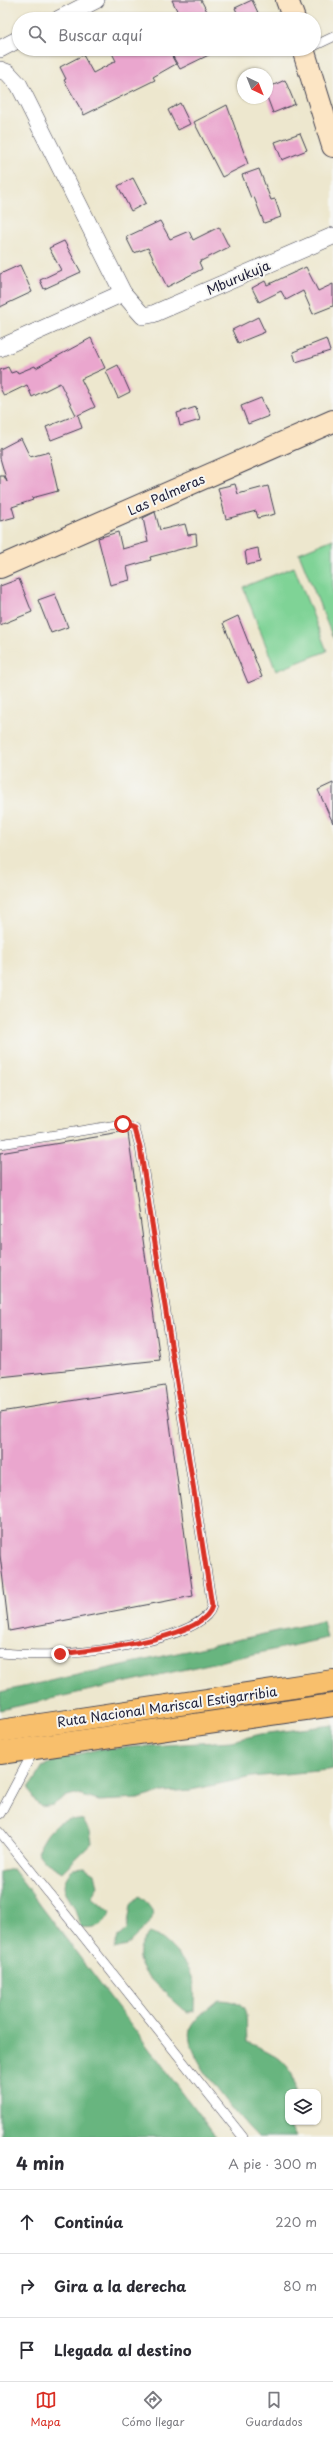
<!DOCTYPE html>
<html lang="es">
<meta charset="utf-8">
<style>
:root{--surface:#fff;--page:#f2f2f3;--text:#2b2b33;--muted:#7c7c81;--line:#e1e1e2;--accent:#d93025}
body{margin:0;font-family:"Playpen Sans",sans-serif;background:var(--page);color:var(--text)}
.controls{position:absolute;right:12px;bottom:12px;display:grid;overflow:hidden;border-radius:8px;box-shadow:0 1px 3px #0004}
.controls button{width:36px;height:36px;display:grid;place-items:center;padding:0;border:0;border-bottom:1px solid var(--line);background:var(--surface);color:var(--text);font:20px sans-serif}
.compass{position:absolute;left:237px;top:68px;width:36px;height:36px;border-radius:50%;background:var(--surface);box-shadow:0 1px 3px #0004;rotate:137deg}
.stop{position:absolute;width:12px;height:12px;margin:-9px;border:3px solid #d93025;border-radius:50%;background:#fff}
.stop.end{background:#d93025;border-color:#fff;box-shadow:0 1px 4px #0008}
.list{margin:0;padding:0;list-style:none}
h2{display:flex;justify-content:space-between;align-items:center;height:52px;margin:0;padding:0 16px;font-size:17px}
h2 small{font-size:13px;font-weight:400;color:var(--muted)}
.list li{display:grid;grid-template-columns:26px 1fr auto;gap:12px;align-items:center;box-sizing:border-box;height:64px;padding:0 16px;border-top:1px solid var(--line)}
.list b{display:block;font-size:15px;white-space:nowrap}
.list em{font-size:13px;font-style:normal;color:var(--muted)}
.icon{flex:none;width:22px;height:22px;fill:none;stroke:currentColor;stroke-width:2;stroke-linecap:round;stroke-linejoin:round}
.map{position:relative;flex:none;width:333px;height:2137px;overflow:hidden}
.search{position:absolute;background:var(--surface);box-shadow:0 1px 3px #0004;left:12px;right:12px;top:12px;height:44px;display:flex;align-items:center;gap:10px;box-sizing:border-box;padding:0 14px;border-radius:22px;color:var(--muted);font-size:15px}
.sheet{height:244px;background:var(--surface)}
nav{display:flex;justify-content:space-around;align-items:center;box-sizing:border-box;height:56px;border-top:1px solid var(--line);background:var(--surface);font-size:11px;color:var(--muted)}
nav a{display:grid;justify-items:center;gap:2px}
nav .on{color:var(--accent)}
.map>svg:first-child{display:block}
</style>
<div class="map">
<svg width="333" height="2137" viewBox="0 0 333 2137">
<rect width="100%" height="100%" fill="#f6f6f2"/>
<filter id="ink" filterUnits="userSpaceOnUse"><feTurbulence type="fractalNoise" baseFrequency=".025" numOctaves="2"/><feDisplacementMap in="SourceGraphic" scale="8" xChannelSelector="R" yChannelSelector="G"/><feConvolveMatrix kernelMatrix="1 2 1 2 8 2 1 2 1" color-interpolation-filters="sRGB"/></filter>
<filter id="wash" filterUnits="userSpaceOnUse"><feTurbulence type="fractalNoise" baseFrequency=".012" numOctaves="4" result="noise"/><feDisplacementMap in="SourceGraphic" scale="16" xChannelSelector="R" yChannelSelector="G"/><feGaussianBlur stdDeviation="0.9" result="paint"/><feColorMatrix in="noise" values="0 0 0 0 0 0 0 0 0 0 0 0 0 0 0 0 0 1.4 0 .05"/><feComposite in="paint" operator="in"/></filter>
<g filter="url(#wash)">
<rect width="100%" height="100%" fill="#ede7ce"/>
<!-- green -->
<g fill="#7fd396" stroke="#507a68">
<path d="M333,539V638L299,553Z"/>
<path d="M294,567L327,651L276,671L243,587Z"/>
</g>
<!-- forest -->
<g fill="#67b57f" stroke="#446c5d">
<path d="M323,1621L327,1638L0,1710V1692Z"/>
<path d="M333,1725V1769L328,1770L252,1777L191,1790L162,1792L138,1799L99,1801L75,1794L64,1797L53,1805L41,1807L33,1799L29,1788L43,1766L59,1759L99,1749L232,1741L261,1734Z"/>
<path d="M71,1819L83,1821L90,1831L92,1843L62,1872L44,1861L37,1852C47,1834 51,1824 71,1819Z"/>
<path d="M85,1867L95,1873L98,1886L91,1897L111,1912C103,1926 96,1929 80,1927C78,1919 76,1909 71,1902C62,1885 61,1885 73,1868Z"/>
<path d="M13,1869L216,2137H0V1872Z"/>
<path d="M139,1896C170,1918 140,1928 127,1946L114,1949L118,1937L127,1929L131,1905Z"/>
<path d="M150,1933C165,1936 187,1963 192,1977C196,1987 194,2000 194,2011L188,2012L183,2009C162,1988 118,1963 150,1933Z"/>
<path d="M218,2000C253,2001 245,2016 247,2042C271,2052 296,2062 295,2092H288V2122L296,2137H258C241,2120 182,2053 190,2029C194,2019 209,2007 218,2000Z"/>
</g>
<g id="blocks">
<!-- building -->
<g fill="#eaa6ce">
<path d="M172,0H201L211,19H181Z"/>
<path d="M252,0L261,19H240L235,8Z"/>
<path d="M110,49H168L176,64L153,77L155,80L84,115L64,80L66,79L60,67L83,55L93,73L116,61Z"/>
<path d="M183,49H221L180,69L172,55Z"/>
<path d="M285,80L295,104L273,113L267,97V88Z"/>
<path d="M180,103L190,124L178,130L168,110Z"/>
<path d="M227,105L248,164L222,177L194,122Z"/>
<path d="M300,133L307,150L282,160L275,142Z"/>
<path d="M259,169L271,200L275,199L281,217L264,223L254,197L251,198L242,175Z"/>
<path d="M133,178L146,203L131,211L118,186Z"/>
<path d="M160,221L170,239L189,231L193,240L219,227L229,247L199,262L202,269L167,287L148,248L134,253L126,237Z"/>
<path d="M64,241L81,272L44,289L40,280L61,270L49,248Z"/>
<path d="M20,265L32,292L0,307V274Z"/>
<path d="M306,267L318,291L333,284V306L313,314L303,291L286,300L281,291L259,302L252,288L265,281L267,285Z"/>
<path d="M258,317L265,332L238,343L232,330Z"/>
<path d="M91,338L105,368L81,379L95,407L78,415L82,428L51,440L46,427L76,415L60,383L32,397L27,385L4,396L0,388V370L8,367L11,373L17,371L18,373L35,366L36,368Z"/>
<path d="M326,339L330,351L296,362L293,352Z"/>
<path d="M118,365L130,392L118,398L106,371Z"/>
<path d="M261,398L269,416L248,424L241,406Z"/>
<path d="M196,407L200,420L180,426L177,413Z"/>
<path d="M21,438L30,457L49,452L58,491L32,498L33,500L12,507L15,517L0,521V476H4L7,482L0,458V449Z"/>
<path d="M235,484L238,494L268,486L275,514L258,518L256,511L226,519L218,488Z"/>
<path d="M155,512L160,530L185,524L188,535L196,534L197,545L150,557L151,560L127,567L130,580L110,585L98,538L118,532L122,549L148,542L143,518Z"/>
<path d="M258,548L260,562L247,565L245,551Z"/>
<path d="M19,579L32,612L0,625V586Z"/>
<path d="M55,594L68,627L51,633L38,600Z"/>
<path d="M238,616L262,677L248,683L223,623Z"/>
<path d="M333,783V823L318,790Z"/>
<path d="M126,1132L128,1133L160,1360L0,1377V1153Z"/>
<path d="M165,1386L193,1596L9,1631L0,1555V1412Z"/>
</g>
</g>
</g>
<g filter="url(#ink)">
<use href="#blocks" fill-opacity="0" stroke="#404051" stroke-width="1"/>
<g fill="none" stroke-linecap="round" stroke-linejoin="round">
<defs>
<g id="lane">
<path d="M314,46L333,37"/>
<path d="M0,1144L123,1124L135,1129L140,1147L212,1606C204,1639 92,1652 61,1654C41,1656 20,1654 0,1653"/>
<path d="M0,1814L34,1750"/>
<path d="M0,1832L243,2137"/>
</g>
<g id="street">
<path d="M59,19L96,0"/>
<path d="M0,49L19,39"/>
<path d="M0,70L8,73L19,85L123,293L143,316L153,314L333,236"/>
<path d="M0,348L123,293"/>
</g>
<g id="secondary">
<path d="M287,0L294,19"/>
<path d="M303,49L333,146"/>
<path d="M0,567L333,421"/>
</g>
<g id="highway">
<path d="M0,1731L333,1681"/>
<path d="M0,1753L333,1705"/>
</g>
</defs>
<!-- lane casing -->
<use href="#lane" stroke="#404051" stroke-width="10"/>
<!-- street casing -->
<use href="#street" stroke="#404051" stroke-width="18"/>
<!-- secondary casing -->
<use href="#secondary" stroke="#404051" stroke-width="24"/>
<!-- highway casing -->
<use href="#highway" stroke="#404051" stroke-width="24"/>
<!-- lane -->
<use href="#lane" stroke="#fff" stroke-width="9"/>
<!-- street -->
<use href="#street" stroke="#fff" stroke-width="17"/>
<!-- secondary -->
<use href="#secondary" stroke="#fce5c4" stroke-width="22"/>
<!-- highway -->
<use href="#highway" stroke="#f8bf6c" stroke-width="22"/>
</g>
</g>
<g fill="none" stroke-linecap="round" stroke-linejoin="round" filter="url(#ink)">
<!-- route -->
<path stroke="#d93025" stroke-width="5" d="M60,1654C91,1650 204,1640 212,1606L140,1147L135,1129L123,1124"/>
</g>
<g text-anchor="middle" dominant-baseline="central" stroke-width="4" stroke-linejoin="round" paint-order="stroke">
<!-- street labels -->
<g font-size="13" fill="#22223b" stroke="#f6f6f2">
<text transform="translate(238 277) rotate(-23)">Mburukuja</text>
<text transform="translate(166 494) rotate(-24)">Las Palmeras</text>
<text transform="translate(167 1706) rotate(-8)">Ruta Nacional Mariscal Estigarribia</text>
</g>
</g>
</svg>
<div class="controls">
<button><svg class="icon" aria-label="layers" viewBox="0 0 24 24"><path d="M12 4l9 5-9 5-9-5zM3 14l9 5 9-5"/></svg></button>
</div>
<svg class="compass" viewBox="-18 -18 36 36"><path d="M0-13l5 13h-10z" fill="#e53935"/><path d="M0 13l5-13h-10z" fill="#7c7c81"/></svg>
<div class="stop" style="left:123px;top:1124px"></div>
<div class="stop end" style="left:60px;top:1654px"></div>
<div class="search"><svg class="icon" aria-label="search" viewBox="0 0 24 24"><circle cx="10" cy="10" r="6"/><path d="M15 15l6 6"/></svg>Buscar aquí</div>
</div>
<section class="sheet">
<h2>4 min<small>A pie · 300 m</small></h2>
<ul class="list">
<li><svg class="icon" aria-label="ahead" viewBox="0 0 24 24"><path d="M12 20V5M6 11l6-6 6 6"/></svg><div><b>Continúa</b></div><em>220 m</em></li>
<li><svg class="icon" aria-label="right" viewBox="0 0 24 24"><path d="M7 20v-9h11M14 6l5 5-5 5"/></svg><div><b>Gira a la derecha</b></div><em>80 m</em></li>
<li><svg class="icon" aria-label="arrive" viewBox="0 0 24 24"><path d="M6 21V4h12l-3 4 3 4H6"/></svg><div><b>Llegada al destino</b></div></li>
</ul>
</section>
<nav>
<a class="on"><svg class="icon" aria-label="map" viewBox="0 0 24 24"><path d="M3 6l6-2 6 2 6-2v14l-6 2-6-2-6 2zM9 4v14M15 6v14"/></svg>Mapa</a>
<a><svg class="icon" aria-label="directions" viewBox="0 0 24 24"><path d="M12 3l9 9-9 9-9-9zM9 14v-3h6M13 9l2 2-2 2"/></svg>Cómo llegar</a>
<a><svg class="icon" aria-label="saved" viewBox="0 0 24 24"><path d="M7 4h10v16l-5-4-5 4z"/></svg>Guardados</a>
</nav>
